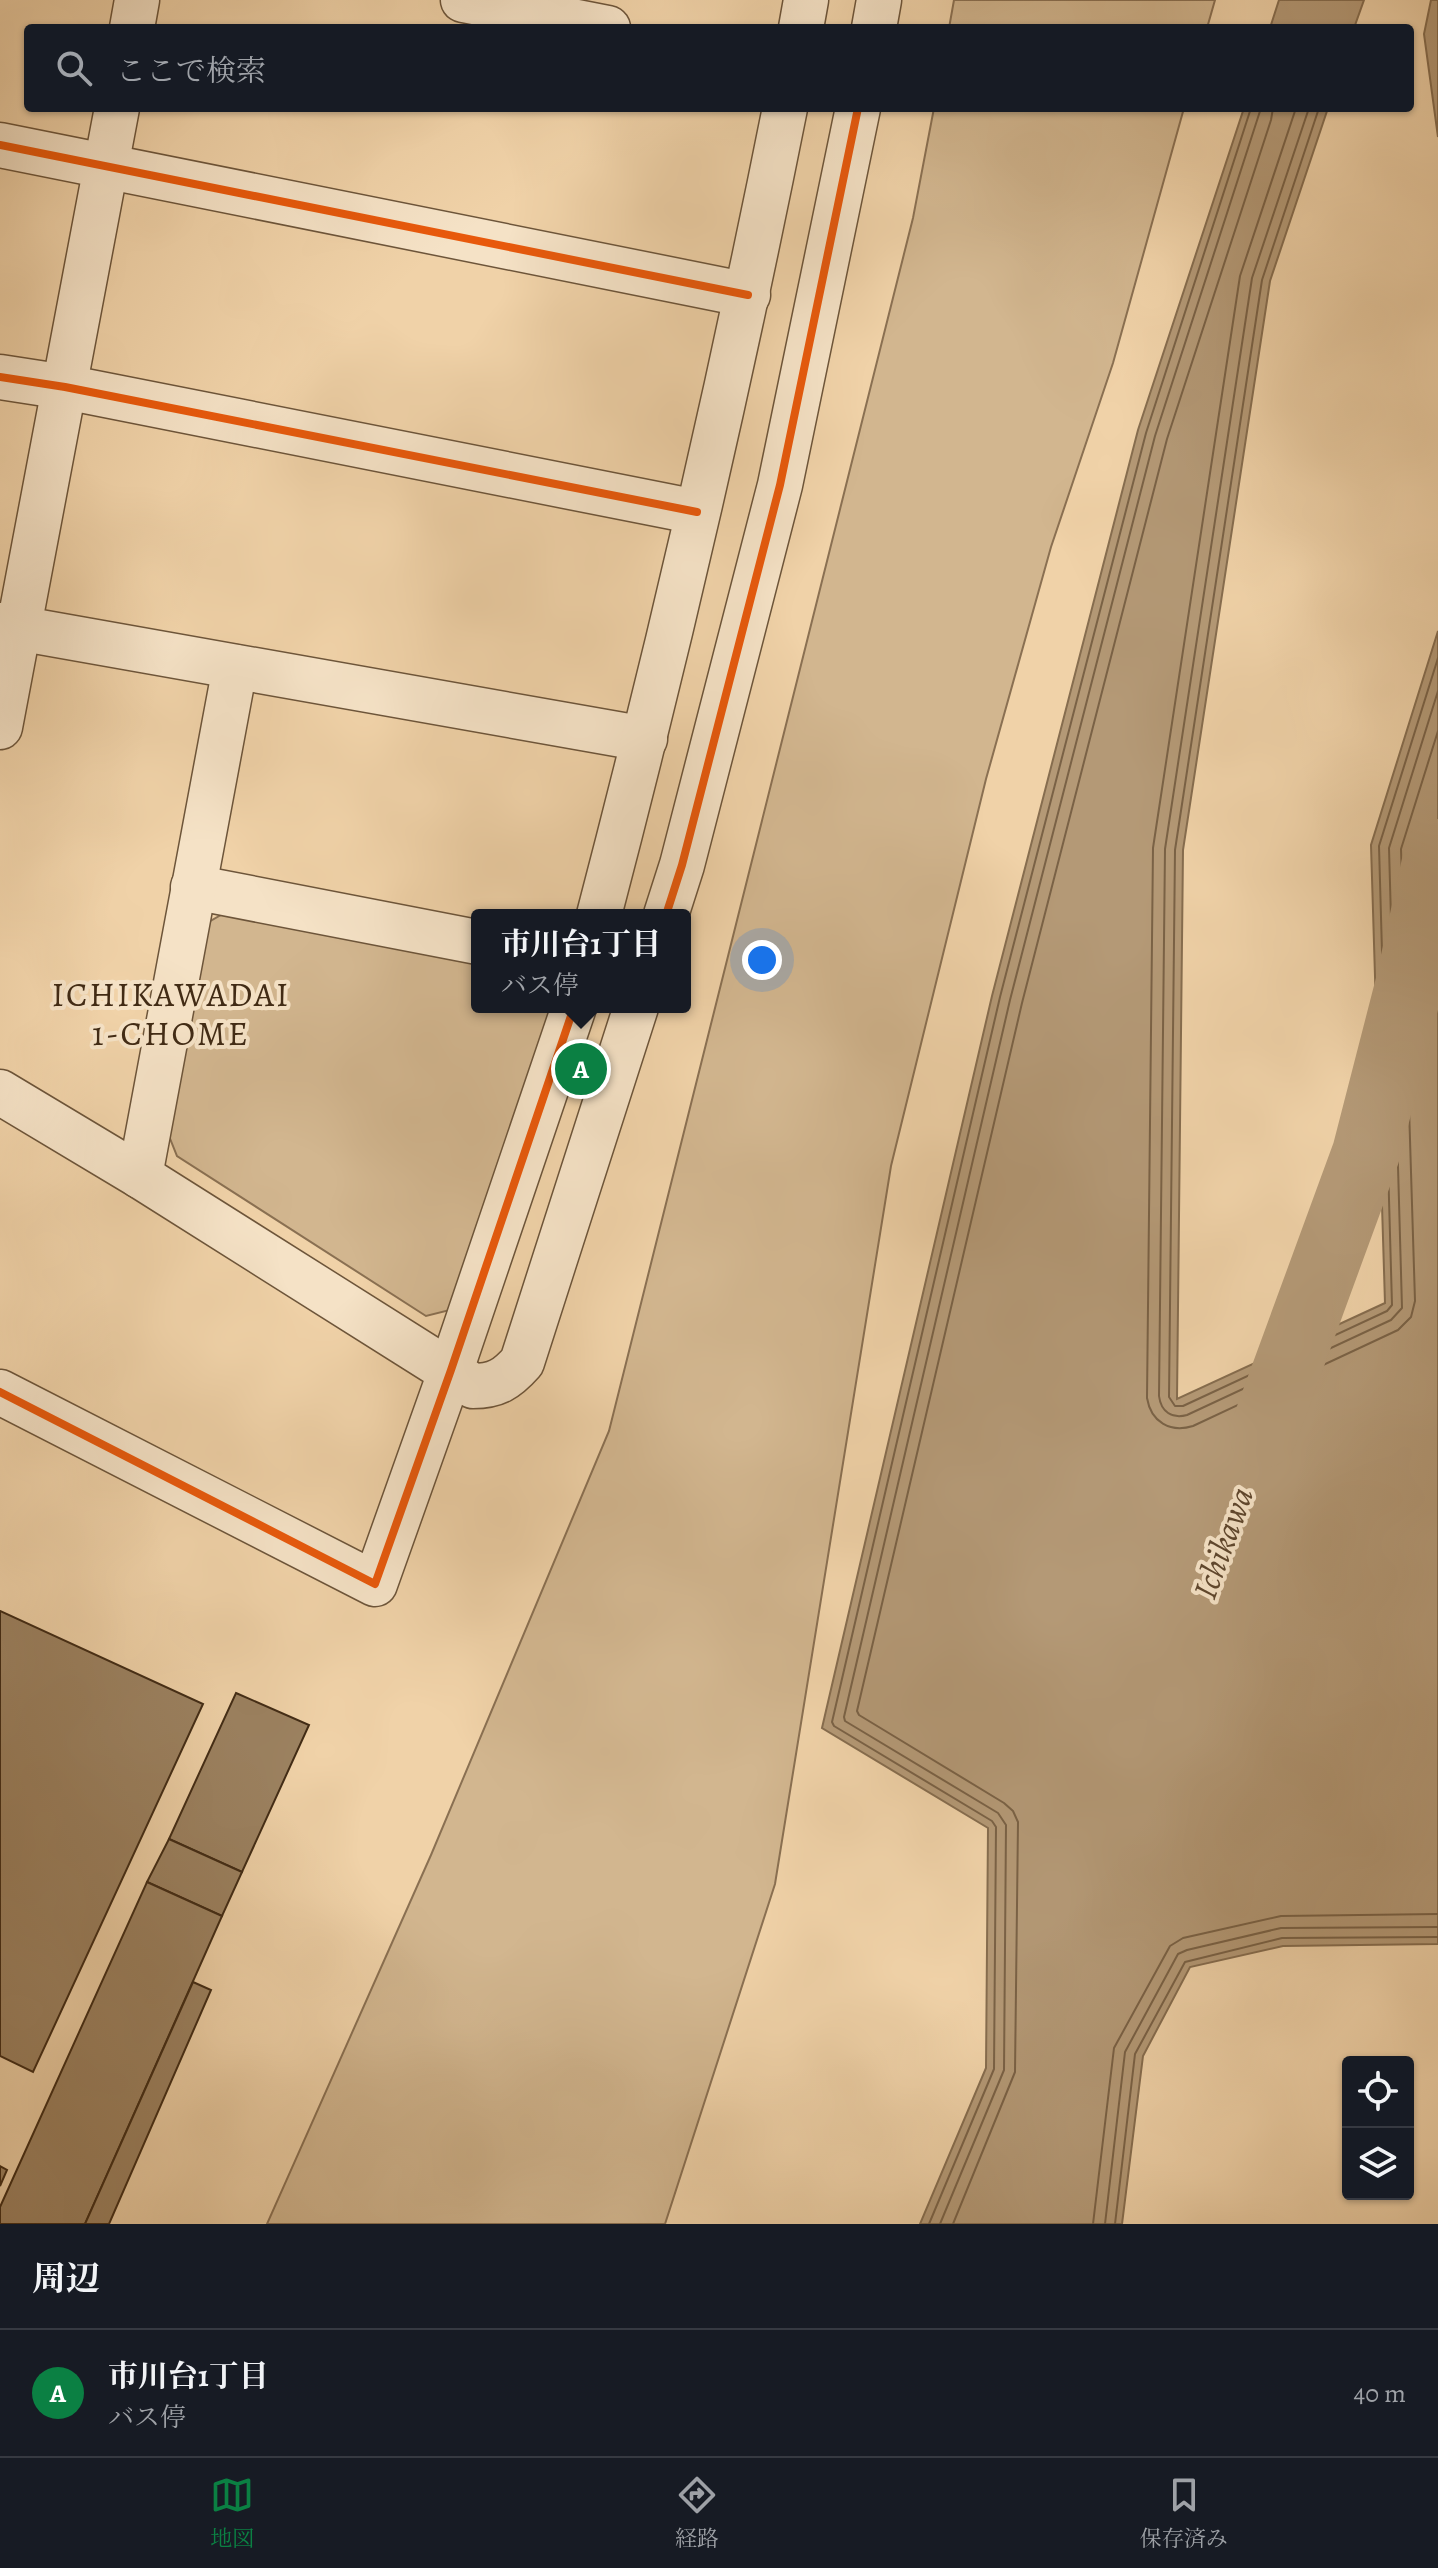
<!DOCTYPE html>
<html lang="ja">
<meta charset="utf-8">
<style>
:root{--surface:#171b24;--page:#242831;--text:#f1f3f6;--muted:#9ea1a6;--line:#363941;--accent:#0b8043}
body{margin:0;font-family:Alegreya,"Noto Serif JP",serif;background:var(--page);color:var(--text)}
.controls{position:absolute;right:24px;bottom:24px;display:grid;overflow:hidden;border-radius:8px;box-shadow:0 2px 6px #0004}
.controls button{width:72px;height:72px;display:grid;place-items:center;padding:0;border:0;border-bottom:2px solid var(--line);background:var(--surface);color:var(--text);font:40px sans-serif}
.you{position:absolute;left:762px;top:960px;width:28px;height:28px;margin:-20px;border:6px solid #fff;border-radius:50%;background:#1a73e8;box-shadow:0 0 0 12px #1a73e833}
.badge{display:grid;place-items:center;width:52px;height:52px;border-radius:50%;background:var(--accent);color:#fff;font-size:26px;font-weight:700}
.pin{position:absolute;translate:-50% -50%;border:4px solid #fff;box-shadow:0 2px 8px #0006}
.popup{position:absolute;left:471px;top:909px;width:220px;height:104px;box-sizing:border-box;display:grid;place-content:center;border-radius:8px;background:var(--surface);filter:drop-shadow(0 2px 6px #0005);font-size:26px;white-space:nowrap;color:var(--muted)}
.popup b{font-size:30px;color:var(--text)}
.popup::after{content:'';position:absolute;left:50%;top:100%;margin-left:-16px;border:16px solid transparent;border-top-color:var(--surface)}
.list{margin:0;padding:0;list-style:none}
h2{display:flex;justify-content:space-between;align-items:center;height:104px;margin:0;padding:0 32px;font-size:34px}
h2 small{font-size:26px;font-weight:400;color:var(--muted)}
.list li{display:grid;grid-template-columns:52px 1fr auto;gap:24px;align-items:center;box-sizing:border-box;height:128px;padding:0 32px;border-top:2px solid var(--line)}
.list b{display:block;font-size:30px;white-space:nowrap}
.list p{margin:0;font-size:26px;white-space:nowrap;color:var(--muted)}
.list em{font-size:26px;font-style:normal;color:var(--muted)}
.icon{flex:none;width:44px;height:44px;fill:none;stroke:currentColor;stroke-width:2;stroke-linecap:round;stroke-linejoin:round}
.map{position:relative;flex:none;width:1438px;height:2224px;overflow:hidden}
.search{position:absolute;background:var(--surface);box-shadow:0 2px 6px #0004;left:24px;right:24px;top:24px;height:88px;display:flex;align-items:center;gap:20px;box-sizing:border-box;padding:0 28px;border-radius:8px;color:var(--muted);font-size:30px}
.sheet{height:232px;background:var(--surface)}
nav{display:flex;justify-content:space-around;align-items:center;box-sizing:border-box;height:112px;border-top:2px solid var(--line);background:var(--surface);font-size:22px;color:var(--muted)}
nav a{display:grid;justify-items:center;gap:4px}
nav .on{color:var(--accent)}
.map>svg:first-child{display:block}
</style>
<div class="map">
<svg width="1438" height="2224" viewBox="0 0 1438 2224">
<rect width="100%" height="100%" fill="#f0d2a8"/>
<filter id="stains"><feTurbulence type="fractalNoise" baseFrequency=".0025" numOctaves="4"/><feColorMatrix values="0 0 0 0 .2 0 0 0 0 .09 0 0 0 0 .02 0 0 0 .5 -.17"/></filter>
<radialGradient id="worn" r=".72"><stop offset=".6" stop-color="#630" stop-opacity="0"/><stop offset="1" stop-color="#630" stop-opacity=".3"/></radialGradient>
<!-- green -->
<g fill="#d2b68f" stroke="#8a7052" stroke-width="2">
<path d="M954,0H1215L1207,28H949Z"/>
<path d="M934,108H1184L1113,363L1051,547L986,779L891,1166L775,1884L665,2224H267L431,1855L609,1431L913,218Z"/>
<path d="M228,911L477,958V1007H555L450,1310L426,1316L177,1156L169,1136L207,923Z"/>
</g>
<!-- water -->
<g fill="#b49976" stroke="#866d4f" stroke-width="2">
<path d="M1279,0H1364L1354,28H1270Z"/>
<path d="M1431,0H1438V137L1424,34Z"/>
<path d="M1244,108H1328L1270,281L1183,850L1177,1399L1385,1303L1371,845L1438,631V1944L1283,1946L1190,1967L1143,2056L1122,2224H920L986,2068L988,1828L822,1728L992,996L1138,430Z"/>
</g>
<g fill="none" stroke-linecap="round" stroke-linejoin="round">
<!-- shore -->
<g stroke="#7a6246" stroke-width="2">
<path d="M1296,108L1240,276L1153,848L1147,1398C1151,1422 1170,1433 1193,1426L1398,1330L1411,1317L1415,1301L1401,849L1438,731"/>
<path d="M1309,108L1252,278L1165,849L1159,1396C1161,1412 1172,1419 1187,1415L1391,1320L1402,1308L1389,848L1438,691"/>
<path d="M1319,108L1262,280L1175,850L1169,1397L1175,1406H1183L1387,1311L1392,1305L1379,846L1438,658"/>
<path d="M929,2224L994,2069L996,1827L992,1821L834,1726L832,1722L1000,997L1146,433L1251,108"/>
<path d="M940,2224L1004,2070L1006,1825L998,1813L845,1721L844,1717L1010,1000L1155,436L1261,108"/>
<path d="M953,2224L1015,2072L1018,1822L1013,1811L1004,1803L859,1715L857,1711L1022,1003L1167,439L1271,120L1273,108"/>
<path d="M1093,2224L1114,2048L1170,1946L1183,1938L1281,1916L1438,1914"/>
<path d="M1105,2224L1125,2052L1178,1954L1187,1950L1281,1928L1438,1927"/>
<path d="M1115,2224L1135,2054L1185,1962L1282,1938L1438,1937"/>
</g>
<!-- river -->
<path stroke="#b49976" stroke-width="68" d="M1263,1434L1366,1153L1409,986L1438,853"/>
</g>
<!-- building -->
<g fill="#9c8261" stroke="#412b15" stroke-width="2">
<path d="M0,1611L203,1704L33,2072L0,2056Z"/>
<path d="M236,1693L309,1725L242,1872L169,1839Z"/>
<path d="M169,1839L242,1872L222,1916L147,1882Z"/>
<path d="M147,1882L222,1916L85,2224H0V2207Z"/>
<path d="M193,1982L211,1990L109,2224H85Z"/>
<path d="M0,2166L7,2170L0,2186Z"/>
</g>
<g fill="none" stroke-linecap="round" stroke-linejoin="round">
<defs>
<g id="minor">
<path d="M463,0L608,28"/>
<path d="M132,28L137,0"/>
<path d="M801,28L806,0"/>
<path d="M874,28L879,0"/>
<path d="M0,145L748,295"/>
<path d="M0,377L65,387L697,512"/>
<path d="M0,625L645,739"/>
<path d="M0,727L117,108"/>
<path d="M193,887L477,942"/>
<path d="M599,915C669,648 731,379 785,108"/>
<path d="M666,915L682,865L780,485L858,108"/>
<path d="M0,1092L140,1176L473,1386C496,1386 507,1379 522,1362L636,1007"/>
<path d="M140,1176L235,667"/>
<path d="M0,1392L375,1584L451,1370L574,1007"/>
</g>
</defs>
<!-- minor casing -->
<use href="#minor" stroke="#6d553a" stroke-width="47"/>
<!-- minor -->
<use href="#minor" stroke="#f5e2c6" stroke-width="44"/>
<defs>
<g id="cycleway">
<path d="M0,145L748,295"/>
<path d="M0,377L65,387L697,512"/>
<path d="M666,915L682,865L780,485L858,108"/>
<path d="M0,1392L375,1584L451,1370L574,1007"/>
</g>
</defs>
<!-- cycleway casing -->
<use href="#cycleway" stroke="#f5e2c6" stroke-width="13"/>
<!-- cycleway -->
<use href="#cycleway" stroke="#e8590c" stroke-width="8"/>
</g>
<g text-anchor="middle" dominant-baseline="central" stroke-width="8" stroke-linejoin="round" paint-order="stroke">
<!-- neighbourhood labels -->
<g font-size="34" letter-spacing="2" fill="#412b15" stroke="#f5e2c6">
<text x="171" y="994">ICHIKAWADAI<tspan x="171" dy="39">1-CHOME</tspan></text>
</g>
<!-- water labels -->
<g font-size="34" font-style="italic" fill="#5e462d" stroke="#f5e2c6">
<text transform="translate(1223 1543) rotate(-70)">Ichikawa</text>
</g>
</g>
<rect width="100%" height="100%" filter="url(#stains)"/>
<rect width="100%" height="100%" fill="url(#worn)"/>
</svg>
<div class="controls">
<button><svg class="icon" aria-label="locate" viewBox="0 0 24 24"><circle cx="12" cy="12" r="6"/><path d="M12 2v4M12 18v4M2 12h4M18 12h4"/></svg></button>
<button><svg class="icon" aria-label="layers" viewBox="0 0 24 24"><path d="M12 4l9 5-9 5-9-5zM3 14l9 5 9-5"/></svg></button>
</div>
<div class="you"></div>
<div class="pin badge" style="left:581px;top:1069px">A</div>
<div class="popup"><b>市川台1丁目</b>バス停</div>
<div class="search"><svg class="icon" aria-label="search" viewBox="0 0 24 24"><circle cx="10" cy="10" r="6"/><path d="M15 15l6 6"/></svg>ここで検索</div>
</div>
<section class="sheet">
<h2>周辺<small></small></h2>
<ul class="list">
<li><span class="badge">A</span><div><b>市川台1丁目</b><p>バス停</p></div><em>40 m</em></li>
</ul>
</section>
<nav>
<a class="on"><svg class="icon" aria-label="map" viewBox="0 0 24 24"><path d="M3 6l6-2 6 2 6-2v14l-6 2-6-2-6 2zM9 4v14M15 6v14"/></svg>地図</a>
<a><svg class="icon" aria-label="directions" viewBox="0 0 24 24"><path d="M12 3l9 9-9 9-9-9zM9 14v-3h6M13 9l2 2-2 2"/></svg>経路</a>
<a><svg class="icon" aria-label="saved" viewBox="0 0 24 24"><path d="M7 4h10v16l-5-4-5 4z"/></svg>保存済み</a>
</nav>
